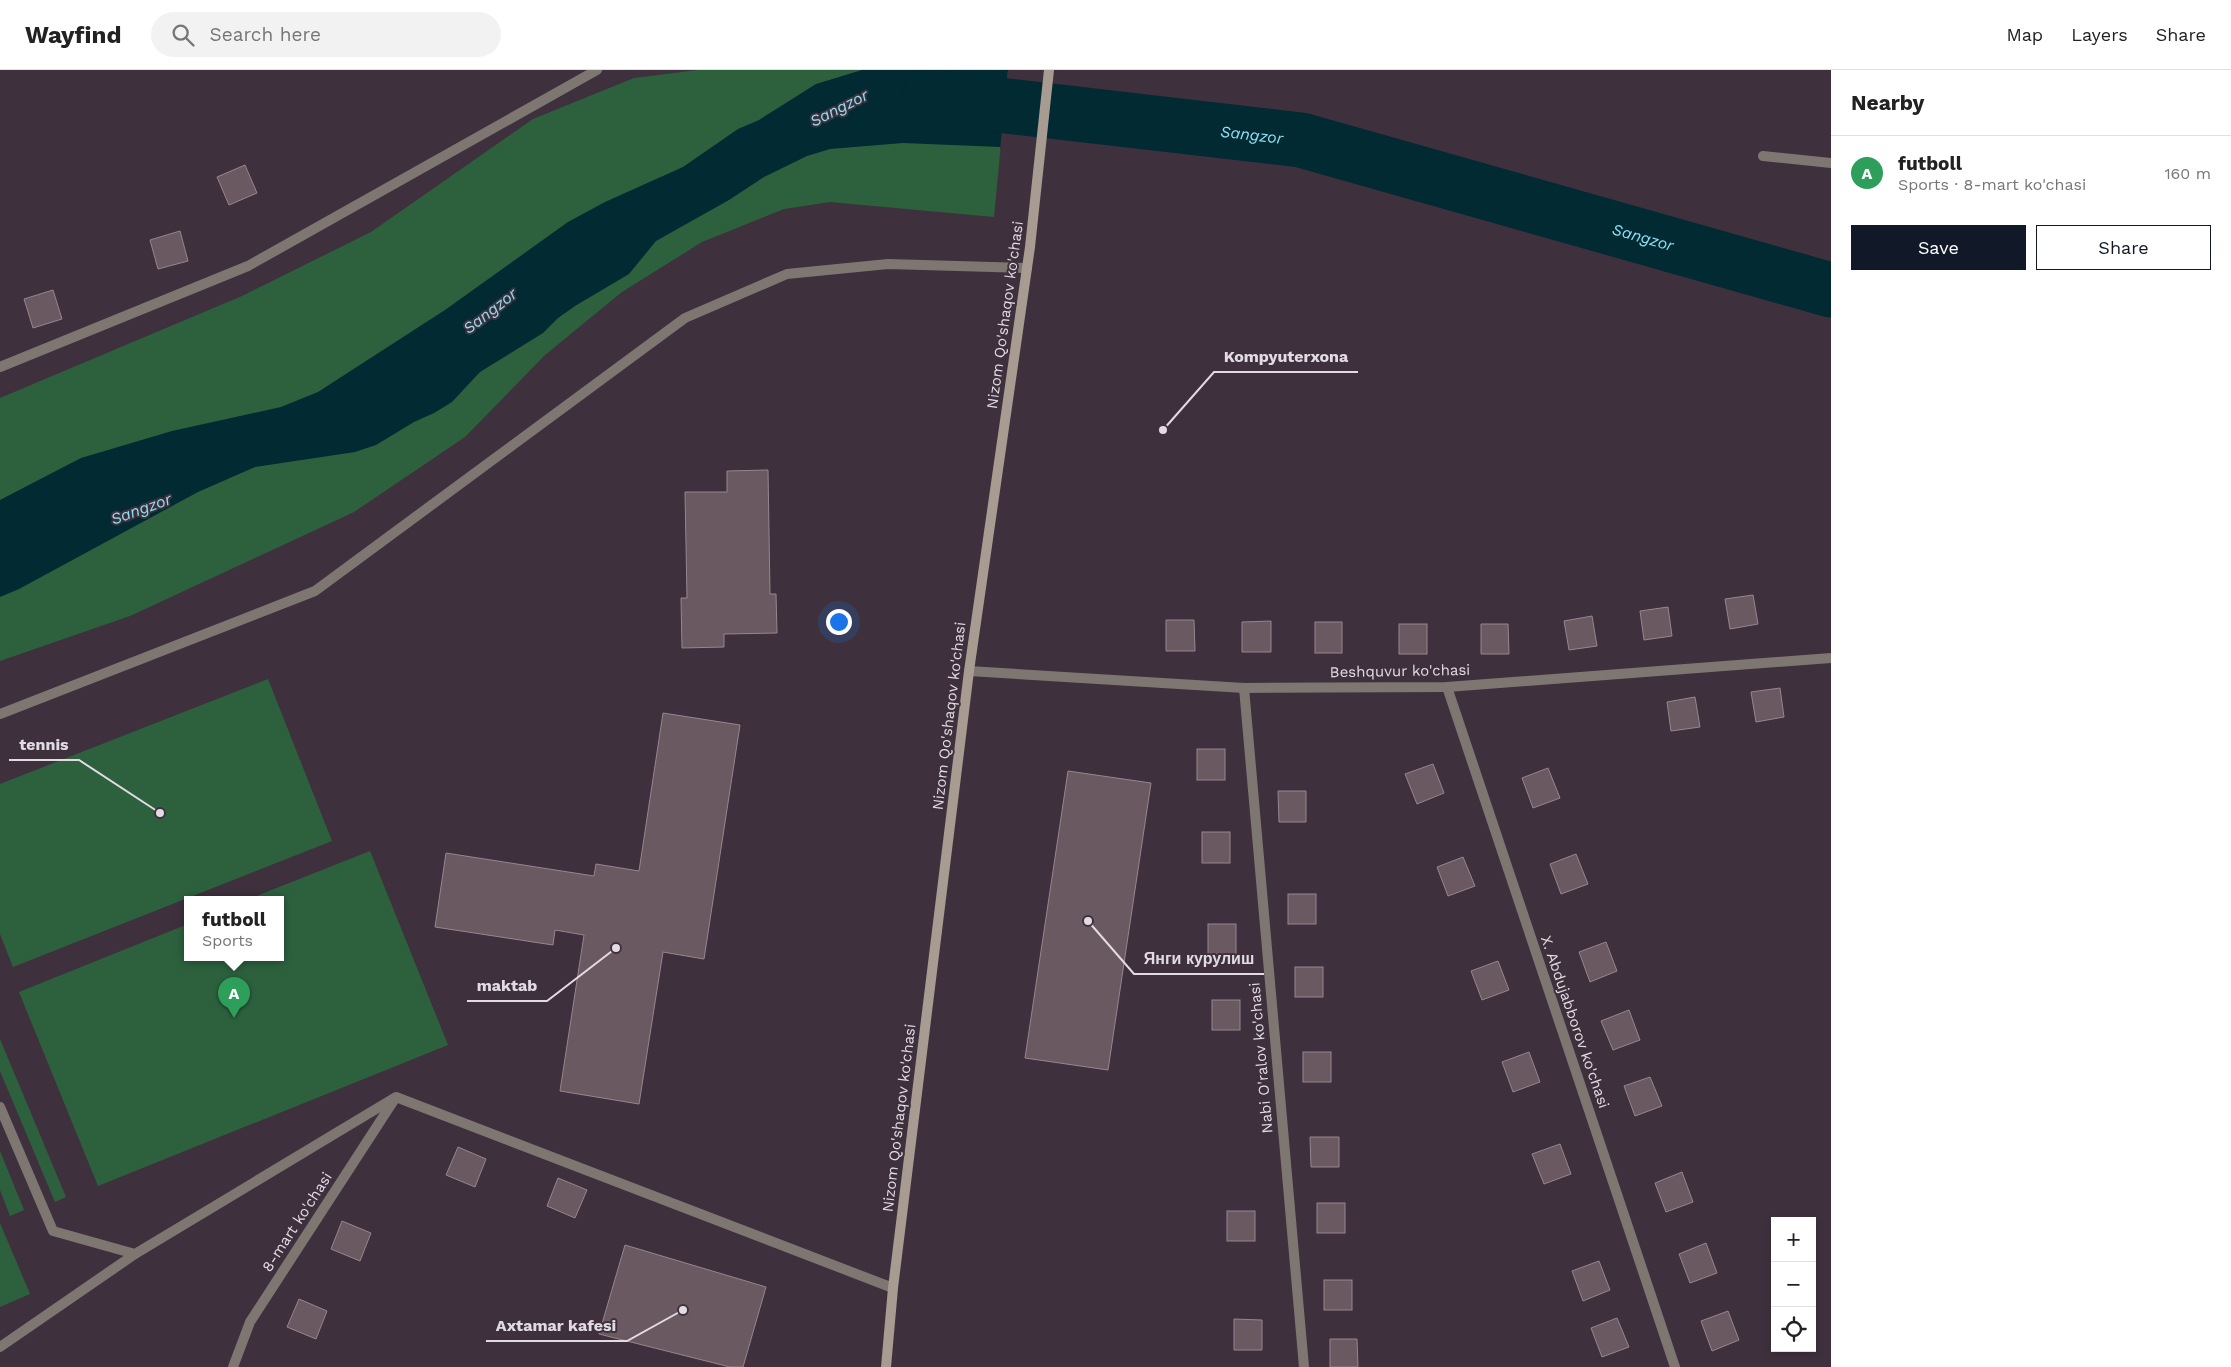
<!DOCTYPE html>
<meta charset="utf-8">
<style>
:root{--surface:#fff;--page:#f2f2f2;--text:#222;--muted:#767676;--line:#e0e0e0;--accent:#111827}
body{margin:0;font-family:"Work Sans",sans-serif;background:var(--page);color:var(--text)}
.controls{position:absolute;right:15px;bottom:15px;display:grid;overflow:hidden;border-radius:0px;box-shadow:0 2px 8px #0003}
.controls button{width:45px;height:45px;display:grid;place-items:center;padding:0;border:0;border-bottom:1px solid var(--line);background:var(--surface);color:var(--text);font:25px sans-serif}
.you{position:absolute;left:838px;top:551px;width:18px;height:18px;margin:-12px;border:4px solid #fff;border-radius:50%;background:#1a73e8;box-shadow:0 0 0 8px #1a73e833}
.badge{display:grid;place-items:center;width:32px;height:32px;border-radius:50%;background:var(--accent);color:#fff;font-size:16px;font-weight:700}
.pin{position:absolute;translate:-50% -41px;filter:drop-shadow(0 1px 2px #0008)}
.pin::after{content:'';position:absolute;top:26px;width:18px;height:15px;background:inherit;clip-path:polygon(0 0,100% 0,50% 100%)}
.popup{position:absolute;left:184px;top:826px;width:100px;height:65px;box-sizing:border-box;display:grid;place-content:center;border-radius:0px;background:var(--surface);filter:drop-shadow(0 1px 4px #0005);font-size:16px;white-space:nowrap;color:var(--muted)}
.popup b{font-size:19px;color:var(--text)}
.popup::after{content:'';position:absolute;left:50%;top:100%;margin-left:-10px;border:10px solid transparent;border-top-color:var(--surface)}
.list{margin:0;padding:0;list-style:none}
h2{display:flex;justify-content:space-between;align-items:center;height:65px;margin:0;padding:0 20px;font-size:21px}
h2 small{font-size:16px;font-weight:400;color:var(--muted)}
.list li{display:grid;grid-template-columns:32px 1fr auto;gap:15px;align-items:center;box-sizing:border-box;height:75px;padding:0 20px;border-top:1px solid var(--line)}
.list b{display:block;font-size:19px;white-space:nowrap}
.list p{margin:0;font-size:16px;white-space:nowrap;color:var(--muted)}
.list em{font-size:16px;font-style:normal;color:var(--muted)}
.actions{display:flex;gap:10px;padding:15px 20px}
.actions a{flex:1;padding:11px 0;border:1px solid var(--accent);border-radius:0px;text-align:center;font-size:18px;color:var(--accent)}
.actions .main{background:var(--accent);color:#fff}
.icon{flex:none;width:28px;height:28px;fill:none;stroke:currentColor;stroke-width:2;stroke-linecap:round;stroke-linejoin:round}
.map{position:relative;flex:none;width:1831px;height:1297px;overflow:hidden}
header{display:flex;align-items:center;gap:30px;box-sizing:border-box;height:70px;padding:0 25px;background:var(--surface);border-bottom:1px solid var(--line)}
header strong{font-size:24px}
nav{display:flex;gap:28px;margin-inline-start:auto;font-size:18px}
.search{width:350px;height:45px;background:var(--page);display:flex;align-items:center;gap:12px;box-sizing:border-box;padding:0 18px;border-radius:28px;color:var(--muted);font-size:19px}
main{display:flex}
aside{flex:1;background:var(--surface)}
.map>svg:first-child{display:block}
</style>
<header>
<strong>Wayfind</strong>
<div class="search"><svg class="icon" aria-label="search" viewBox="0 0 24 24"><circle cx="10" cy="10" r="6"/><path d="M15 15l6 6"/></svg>Search here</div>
<nav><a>Map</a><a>Layers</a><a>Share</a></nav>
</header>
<main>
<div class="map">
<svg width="1831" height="1297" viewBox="0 0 1831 1297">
<rect width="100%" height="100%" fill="#3e313d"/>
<!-- green -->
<g fill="#2d613e">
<path d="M698,0H1008L994,147L830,132L784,139L702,172L622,222L545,285L465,367L354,442L130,546L0,591V328L242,226L371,162L533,49L634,8Z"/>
<path d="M268,609L332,771L13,897L0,864V714Z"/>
<path d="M370,781L448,975L98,1116L19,922L188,854V887H280V829H249Z"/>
<path d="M0,969L66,1127L55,1132L0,1001Z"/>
<path d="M0,1081L24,1140L10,1146L0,1120Z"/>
<path d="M0,1153L30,1224L0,1237Z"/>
</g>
<!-- water -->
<path fill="#012a32" d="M862,0H1008L1001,77L903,73L830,79L807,86L764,107L729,130L656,171L629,204L575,236L558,248L543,263L480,302L452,332L434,343L414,352L376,375L355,382L255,397L198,422L19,519L0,527V430L81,388L172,361L281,337L318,322L445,240L568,152L605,132L683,97L738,59L759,50L816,14Z"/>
<!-- pier -->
<path fill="#3e313d" d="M1008,0H1011L1003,78L1000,80Z"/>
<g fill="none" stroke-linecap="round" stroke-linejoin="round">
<!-- river -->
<path stroke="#012a32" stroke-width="55" id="s1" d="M929,27L1301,70L1831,220"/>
</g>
<!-- building -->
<g fill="#6b5962" stroke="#98858f">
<path d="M245,95L257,123L229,135L217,107Z"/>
<path d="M180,161L188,191L158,199L150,170Z"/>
<path d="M53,220L62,249L33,258L24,229Z"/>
<path d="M768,400L770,524H776L777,563L724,564V577L682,578L681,528H687L685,422H727V401Z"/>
<path d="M1753,525L1758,554L1730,559L1725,529Z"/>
<path d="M1668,537L1672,566L1644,570L1640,541Z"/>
<path d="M1592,546L1597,576L1569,580L1564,551Z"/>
<path d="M1166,550H1194L1195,581H1166Z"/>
<path d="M1271,551V582H1242V552Z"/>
<rect x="1315" y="552" width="27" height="31"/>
<rect x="1399" y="554" width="28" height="30"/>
<path d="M1481,554H1508L1509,584H1481Z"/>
<path d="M1780,618L1784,647L1756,652L1751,622Z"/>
<path d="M1695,627L1700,657L1671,661L1667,632Z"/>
<path d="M663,643L740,655L704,889L663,882L639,1034L560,1021L584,865L555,860L553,875L435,857L446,783L594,806L596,794L639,801Z"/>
<rect x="1197" y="679" width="28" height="31"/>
<path d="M1433,694L1444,723L1417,734L1405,704Z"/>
<path d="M1548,698L1560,728L1533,738L1522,708Z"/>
<path d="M1068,701L1151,713L1108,1000L1025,988Z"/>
<path d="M1278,721H1306V752H1279Z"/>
<rect x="1202" y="762" width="28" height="31"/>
<path d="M1576,784L1588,814L1561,824L1550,794Z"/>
<path d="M1463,787L1475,816L1448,826L1437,797Z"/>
<rect x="1288" y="824" width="28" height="30"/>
<rect x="1208" y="854" width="28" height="30"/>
<path d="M1606,872L1617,901L1590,912L1579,882Z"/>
<path d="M1498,891L1509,920L1482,930L1471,901Z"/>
<rect x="1295" y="897" width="28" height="30"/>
<rect x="1212" y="930" width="28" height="30"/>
<path d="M1629,940L1640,970L1613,980L1601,951Z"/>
<rect x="1303" y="982" width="28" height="30"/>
<path d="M1529,982L1540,1012L1513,1022L1502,992Z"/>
<path d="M1650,1007L1662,1036L1635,1046L1624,1016Z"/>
<path d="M1310,1067H1339V1097H1311Z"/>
<path d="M1560,1074L1571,1104L1544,1114L1532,1084Z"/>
<path d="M458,1077L486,1089L475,1117L446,1105Z"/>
<path d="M1682,1102L1693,1132L1666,1142L1655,1113Z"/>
<path d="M558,1108L587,1120L575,1148L547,1136Z"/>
<rect x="1317" y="1133" width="28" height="30"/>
<rect x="1227" y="1141" width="28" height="30"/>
<path d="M342,1151L371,1163L360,1191L331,1179Z"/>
<path d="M1706,1173L1717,1203L1690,1213L1679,1184Z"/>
<path d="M625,1175L766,1217L743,1297H730L599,1264Z"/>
<path d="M1599,1191L1610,1220L1583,1231L1572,1201Z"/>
<rect x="1324" y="1210" width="28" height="30"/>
<path d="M299,1229L327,1241L316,1269L287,1257Z"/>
<path d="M1728,1241L1739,1270L1712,1281L1701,1251Z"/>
<path d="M1617,1248L1629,1277L1602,1287L1591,1258Z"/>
<path d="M1234,1249L1262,1250V1280H1234Z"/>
<path d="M1330,1269H1357L1358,1297H1330Z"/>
</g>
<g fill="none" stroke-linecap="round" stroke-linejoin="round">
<!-- service -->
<g stroke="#7e7771" stroke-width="10">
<path d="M1763,86L1831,93"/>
<path d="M0,644L315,521L685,248L787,204L888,194L1027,198"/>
<path d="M0,1037L53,1161L135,1184"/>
</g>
<!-- minor -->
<g stroke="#7e7771" stroke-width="10">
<path d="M0,297L248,196L597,0"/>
<path d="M969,601L1244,618L1447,617L1831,588"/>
<path d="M1447,617L1675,1297"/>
<path d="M1244,618L1304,1297"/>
<path d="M0,1277L135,1184L396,1027L893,1218"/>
<path d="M233,1297L250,1252L394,1030"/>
</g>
<!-- secondary -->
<path stroke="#a79b92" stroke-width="10" d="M886,1297L893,1218L969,601L1030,177L1049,0"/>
</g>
<g text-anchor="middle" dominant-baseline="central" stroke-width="4" stroke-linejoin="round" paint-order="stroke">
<!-- street labels -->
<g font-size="15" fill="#e3dbe3" stroke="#3e313d">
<text transform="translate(1005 245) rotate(-82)">Nizom Qo'shaqov ko'chasi</text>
<text transform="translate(1400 601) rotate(-1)">Beshquvur ko'chasi</text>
<text transform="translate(949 646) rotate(-83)">Nizom Qo'shaqov ko'chasi</text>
<text transform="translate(1575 952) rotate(71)">X. Abdujabborov ko'chasi</text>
<text transform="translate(1261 988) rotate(-95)">Nabi O'ralov ko'chasi</text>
<text transform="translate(899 1048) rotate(-83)">Nizom Qo'shaqov ko'chasi</text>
<text transform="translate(297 1152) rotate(-57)">8-mart ko'chasi</text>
</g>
<!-- water labels -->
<g font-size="16" font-style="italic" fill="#8ce1f4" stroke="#3e313d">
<text transform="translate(839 38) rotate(-27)">Sangzor</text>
<text stroke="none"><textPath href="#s1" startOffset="325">Sangzor</textPath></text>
<text stroke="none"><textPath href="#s1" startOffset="730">Sangzor</textPath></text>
<text transform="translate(490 241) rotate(-38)">Sangzor</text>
<text transform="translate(141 439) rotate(-20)">Sangzor</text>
</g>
</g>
<!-- callouts -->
<path fill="none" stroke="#e3dbe3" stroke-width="2" d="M1163 360L1214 302H1358M160 743L79 690H9M1088 851L1134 904H1264M616 878L547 931H467M683 1240L627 1271H486"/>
<g fill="#e3dbe3" stroke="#3e313d" stroke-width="2">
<circle cx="1163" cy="360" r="5"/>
<circle cx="160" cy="743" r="5"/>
<circle cx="1088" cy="851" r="5"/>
<circle cx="616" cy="878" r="5"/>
<circle cx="683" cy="1240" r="5"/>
</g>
<g font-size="16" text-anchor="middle" font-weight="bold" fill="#e3dbe3" stroke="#3e313d" stroke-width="4" stroke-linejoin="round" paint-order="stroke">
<text x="1286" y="292">Kompyuterxona</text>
<text x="44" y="680">tennis</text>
<text x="1199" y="894">Янги курулиш</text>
<text x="507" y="921">maktab</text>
<text x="556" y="1261">Axtamar kafesi</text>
</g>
</svg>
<div class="controls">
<button>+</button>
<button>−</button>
<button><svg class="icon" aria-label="locate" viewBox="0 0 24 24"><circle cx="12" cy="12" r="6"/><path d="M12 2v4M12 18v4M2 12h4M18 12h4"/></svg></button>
</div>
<div class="you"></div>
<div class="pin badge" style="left:234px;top:948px;background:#2e9e5b">A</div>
<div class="popup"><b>futboll</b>Sports</div>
</div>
<aside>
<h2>Nearby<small></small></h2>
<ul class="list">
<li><span class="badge" style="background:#2e9e5b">A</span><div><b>futboll</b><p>Sports · 8-mart ko'chasi</p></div><em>160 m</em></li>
</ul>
<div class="actions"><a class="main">Save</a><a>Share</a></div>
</aside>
</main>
